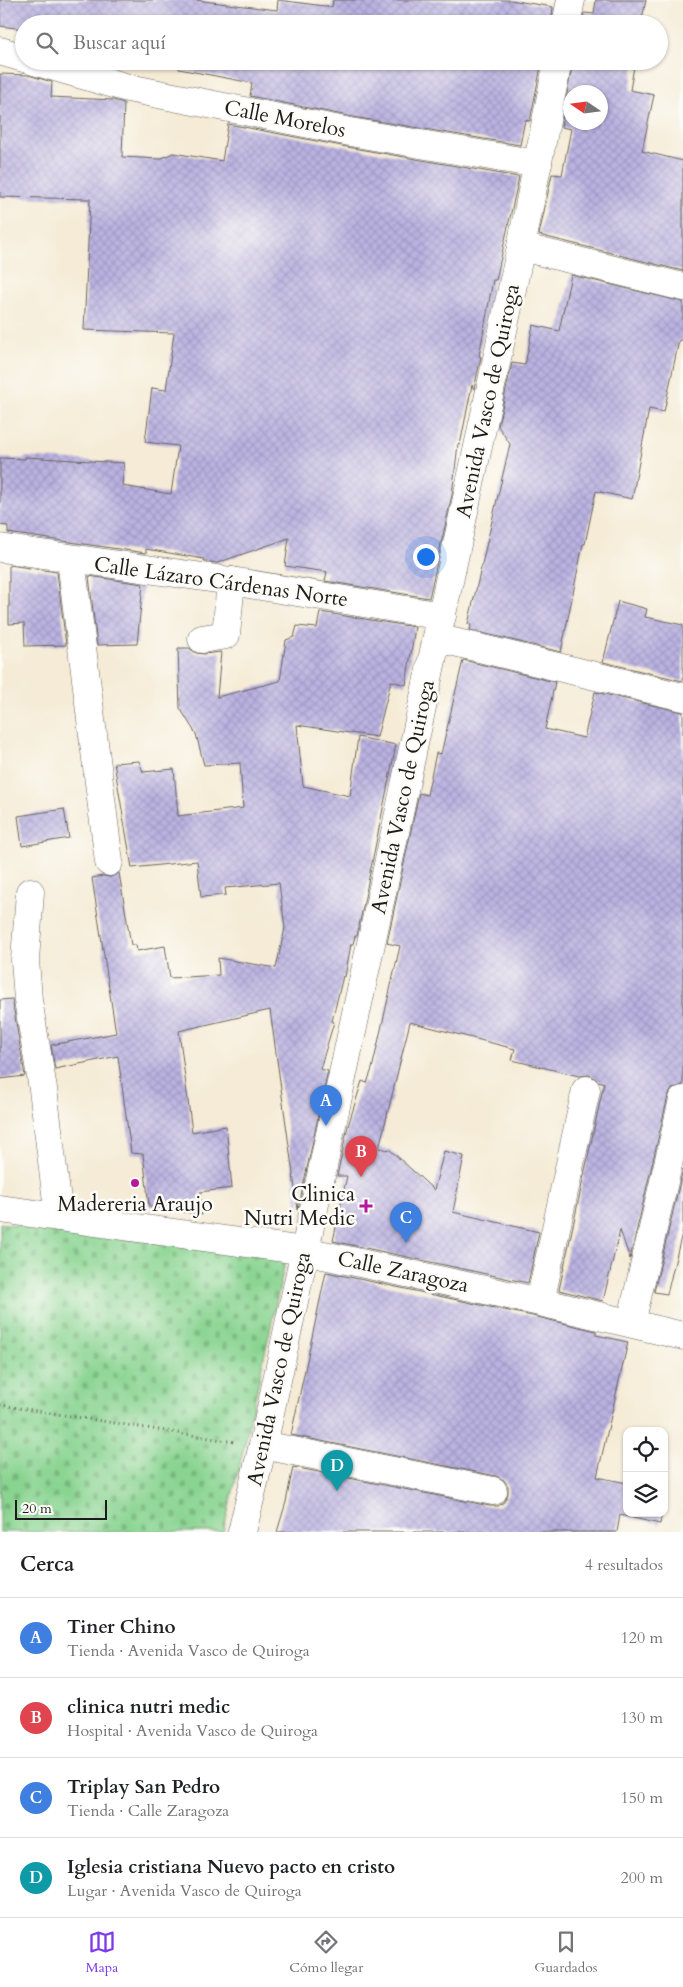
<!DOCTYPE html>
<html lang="es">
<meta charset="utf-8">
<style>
:root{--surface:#fff;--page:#f2f2f2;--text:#202124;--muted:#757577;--line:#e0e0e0;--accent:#7c3aed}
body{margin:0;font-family:Cardo,serif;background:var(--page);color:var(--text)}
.controls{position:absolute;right:15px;bottom:15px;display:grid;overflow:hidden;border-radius:10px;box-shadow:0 1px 4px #0004}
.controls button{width:45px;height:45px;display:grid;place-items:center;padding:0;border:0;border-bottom:1px solid var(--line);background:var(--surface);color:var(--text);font:25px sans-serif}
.compass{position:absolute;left:563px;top:85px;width:45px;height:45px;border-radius:50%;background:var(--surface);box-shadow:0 1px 4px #0004;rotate:283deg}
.scale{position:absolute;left:15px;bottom:12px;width:92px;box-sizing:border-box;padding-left:5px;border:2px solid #1c1c1c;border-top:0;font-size:14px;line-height:18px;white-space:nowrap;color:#1c1c1c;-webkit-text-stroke:4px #fdfcf7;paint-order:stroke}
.you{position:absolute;left:425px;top:556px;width:18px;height:18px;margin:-12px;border:4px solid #fff;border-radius:50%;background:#1a73e8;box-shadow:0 0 0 8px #1a73e833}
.badge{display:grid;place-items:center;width:32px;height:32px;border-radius:50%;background:var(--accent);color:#fff;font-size:16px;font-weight:700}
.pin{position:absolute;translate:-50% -41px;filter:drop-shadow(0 1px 2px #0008)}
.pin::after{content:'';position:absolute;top:26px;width:18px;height:15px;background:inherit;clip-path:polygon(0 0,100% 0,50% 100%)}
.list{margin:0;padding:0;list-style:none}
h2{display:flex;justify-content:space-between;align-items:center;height:65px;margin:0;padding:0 20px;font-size:21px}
h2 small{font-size:16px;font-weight:400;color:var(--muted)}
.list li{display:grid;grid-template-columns:32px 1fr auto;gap:15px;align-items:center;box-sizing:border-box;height:80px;padding:0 20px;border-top:1px solid var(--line)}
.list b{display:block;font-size:19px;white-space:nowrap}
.list p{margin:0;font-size:16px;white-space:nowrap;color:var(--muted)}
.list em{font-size:16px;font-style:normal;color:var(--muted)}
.icon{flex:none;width:28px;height:28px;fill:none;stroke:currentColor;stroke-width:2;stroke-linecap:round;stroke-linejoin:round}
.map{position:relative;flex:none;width:683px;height:1532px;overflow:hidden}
.search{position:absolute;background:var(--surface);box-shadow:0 1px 4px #0004;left:15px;right:15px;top:15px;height:55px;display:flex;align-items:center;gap:12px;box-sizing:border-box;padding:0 18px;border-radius:28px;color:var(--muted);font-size:19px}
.sheet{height:385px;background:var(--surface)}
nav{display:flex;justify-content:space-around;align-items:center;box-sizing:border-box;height:70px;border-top:1px solid var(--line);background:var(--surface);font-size:14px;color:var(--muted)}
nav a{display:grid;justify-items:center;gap:2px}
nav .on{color:var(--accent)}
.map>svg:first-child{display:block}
</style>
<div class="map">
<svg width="683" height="1532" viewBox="0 0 683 1532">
<defs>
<pattern id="cemetery-stones" width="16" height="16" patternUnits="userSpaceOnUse" patternTransform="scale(1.25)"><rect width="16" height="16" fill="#89d491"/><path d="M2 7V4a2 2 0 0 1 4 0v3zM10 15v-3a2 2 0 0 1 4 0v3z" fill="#76b57c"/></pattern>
<pattern id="building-cross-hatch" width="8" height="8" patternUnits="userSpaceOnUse" patternTransform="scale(1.25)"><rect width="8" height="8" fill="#bab2e1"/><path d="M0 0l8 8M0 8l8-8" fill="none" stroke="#9f98c0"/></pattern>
</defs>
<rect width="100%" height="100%" fill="#fdfcf7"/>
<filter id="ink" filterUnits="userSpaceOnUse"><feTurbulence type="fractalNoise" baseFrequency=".02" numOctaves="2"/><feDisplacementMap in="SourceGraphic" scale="10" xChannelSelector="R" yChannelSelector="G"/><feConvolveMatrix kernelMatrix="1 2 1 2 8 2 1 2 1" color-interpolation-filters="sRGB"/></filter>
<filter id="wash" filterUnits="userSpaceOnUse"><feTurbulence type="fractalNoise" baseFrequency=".0096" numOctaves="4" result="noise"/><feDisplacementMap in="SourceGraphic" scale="20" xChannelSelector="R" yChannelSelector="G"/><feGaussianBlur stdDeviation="1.12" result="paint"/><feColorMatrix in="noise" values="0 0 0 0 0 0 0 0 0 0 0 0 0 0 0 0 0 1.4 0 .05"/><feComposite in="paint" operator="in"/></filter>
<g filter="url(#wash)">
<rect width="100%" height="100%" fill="#f5ebd6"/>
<!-- cemetery -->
<path fill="url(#cemetery-stones)" stroke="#527856" d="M0,1223L286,1258L245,1443L223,1532H0Z"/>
<g id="blocks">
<!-- building -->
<g fill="url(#building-cross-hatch)" fill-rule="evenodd">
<path d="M0,0H195L277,10L278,0L332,7L333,0H510L553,7L551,24H24V29L0,26Z"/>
<path d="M596,0H646L641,24H582L584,13L594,14Z"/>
<path d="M180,61H542L530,121L525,120L520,145L353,117L250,96L252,83L179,69Z"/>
<path d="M573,61H635L630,90L654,95L642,151L683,161V271L539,235L552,174L562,175L571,129L561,127ZM570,92H600V122H570Z"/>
<path d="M0,74L28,75L52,82L51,97L113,100L124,103L122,157L160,159L173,153L222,161L228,124L347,147L519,177L496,280H493L479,356L481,357L474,389L472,385L460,445L458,444L452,495L429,598L325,581L327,572L285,566L289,538L217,563L204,561V559L146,549V553L8,533V526L0,525V458L25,459V457L124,463L122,486L171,494L178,446L145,442L152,388L166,390L174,333L84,330L90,199L0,197Z"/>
<path d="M571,275L683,302V340H679L664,412L649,409L632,499L596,491L585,544H583L561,652L470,630L471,625L468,624L510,444L498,426L512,363L525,365L533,325L559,331Z"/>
<path d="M9,565L57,572L66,645L25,646L24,623L9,624Z"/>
<path d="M89,576L143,584L137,644L97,645Z"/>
<path d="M618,601L647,609L645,617L683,625V681L603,662Z"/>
<path d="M320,612L415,627L406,685L391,681L377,737L297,725L303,786L350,796L358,737L396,745L357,936H355L353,944H351L345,977L343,976L332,1021L334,1022L320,1069L328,1071L298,1210L270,1010L179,1031L192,1132L226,1126L232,1188L200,1192L202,1215L149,1206L143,1154L131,1153L118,1056L55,1069L51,1045L116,1033L92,878L103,876L111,877L119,873L131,945H136L137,951L165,946L170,978L219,975L218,958L276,968L285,928L279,883L225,888L226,895L201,897L197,861L132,868L114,763L139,761L143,772L174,769L178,816L243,808L240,763L204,765L196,734L180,708L178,648H189L196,653L204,654L221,652L217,697L280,681L286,640L294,637L297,626L317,628Z"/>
<path d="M463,660L555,682L545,729L584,738L595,692L683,712V1085L672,1089L668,1096L630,1259L620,1230L603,1301L559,1290L604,1083L598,1081L590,1075L579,1076L512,1060L515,1049L410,1022L379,1148L390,1150L434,1190L444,1151L464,1156L453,1212L539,1232L528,1283L333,1241L347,1176H337L348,1126L362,1081L367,1083L372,1069L400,946L387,943L419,793L427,795L436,753L441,754Z"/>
<path d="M64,809L69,838L22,846L18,816Z"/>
<path d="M12,999L25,1076L0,1079V1000Z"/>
<path d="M683,1169V1229L667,1294L654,1292Z"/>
<path d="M326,1272L537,1317L596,1331V1335L628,1342L597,1477L627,1483V1513H662L660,1524L620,1515L617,1532H277L286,1502L293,1467L490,1506H498L504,1502L508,1494V1486L504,1480L496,1476L291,1435Z"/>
</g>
</g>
</g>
<g filter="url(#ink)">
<use href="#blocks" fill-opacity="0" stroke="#68645d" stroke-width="1"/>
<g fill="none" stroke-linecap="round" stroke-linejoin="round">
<defs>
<g id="minor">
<path d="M566,24L571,0"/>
<path d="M0,51L24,58"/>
<path d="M34,61L128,88L350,132L538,164"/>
<path d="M521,247L683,287"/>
<path d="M0,548L231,581L442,616"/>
<path d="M71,560L109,862"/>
<path d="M437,638L683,697"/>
<path d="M202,639L226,635L231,581"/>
<path d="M30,892L25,960L28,1000L43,1089L59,1217"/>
<path d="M0,1209L305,1251L540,1302L683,1336"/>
<path d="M540,1302L586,1090"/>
<path d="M631,1323L683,1100"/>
<path d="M263,1445L493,1491"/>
<path d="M242,1532L263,1445L521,247L558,61"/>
</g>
</defs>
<!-- minor casing -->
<use href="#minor" stroke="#68645d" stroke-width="29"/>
<!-- path -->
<path stroke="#68645d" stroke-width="3" stroke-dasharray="1 4" stroke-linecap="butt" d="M0,1405L235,1442"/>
<!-- minor -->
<use href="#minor" stroke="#fff" stroke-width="28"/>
</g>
</g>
<!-- markers -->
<g fill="#b5179e" stroke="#fdfcf7" stroke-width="2">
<circle cx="135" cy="1183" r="5"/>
<path d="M363.5 1198.5h5v5h5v5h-5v5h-5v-5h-5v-5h5z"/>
</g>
<g text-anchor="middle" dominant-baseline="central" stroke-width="5" stroke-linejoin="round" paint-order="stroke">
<!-- street labels -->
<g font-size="21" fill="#1c1c1c" stroke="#fdfcf7">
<text transform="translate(285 119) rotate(11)">Calle Morelos</text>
<text transform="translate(488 401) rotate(-78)">Avenida Vasco de Quiroga</text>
<text transform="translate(221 582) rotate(8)">Calle Lázaro Cárdenas Norte</text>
<text transform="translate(403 797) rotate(-78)">Avenida Vasco de Quiroga</text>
<text transform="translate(403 1272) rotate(12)">Calle Zaragoza</text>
<text transform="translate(279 1369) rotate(-78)">Avenida Vasco de Quiroga</text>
</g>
<!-- poi labels -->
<g font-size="21" fill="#1c1c1c" stroke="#fdfcf7" text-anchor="end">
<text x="355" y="1194">Clinica<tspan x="355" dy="24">Nutri Medic</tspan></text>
<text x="135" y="1204" text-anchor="middle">Madereria Araujo</text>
</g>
</g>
</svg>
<div class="controls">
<button><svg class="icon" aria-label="locate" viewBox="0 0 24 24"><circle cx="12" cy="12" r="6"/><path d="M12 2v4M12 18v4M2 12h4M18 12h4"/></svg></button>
<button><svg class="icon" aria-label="layers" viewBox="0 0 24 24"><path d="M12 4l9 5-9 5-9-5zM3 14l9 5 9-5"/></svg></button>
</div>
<svg class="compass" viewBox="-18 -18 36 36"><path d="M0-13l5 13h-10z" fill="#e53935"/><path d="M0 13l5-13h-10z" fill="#757577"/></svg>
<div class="scale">20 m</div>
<div class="you"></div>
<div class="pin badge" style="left:326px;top:1126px;background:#3f7fe0">A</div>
<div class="pin badge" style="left:361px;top:1177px;background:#e0444e">B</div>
<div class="pin badge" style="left:406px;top:1243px;background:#3f7fe0">C</div>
<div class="pin badge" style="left:337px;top:1491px;background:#0f9aa8">D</div>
<div class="search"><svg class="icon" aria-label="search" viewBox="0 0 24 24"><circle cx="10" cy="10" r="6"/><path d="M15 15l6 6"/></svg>Buscar aquí</div>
</div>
<section class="sheet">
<h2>Cerca<small>4 resultados</small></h2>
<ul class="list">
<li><span class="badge" style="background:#3f7fe0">A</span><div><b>Tiner Chino</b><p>Tienda · Avenida Vasco de Quiroga</p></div><em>120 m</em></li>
<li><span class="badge" style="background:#e0444e">B</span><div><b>clinica nutri medic</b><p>Hospital · Avenida Vasco de Quiroga</p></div><em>130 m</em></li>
<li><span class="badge" style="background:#3f7fe0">C</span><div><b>Triplay San Pedro</b><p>Tienda · Calle Zaragoza</p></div><em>150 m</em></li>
<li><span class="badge" style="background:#0f9aa8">D</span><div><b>Iglesia cristiana Nuevo pacto en cristo</b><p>Lugar · Avenida Vasco de Quiroga</p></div><em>200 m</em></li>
</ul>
</section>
<nav>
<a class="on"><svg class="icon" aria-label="map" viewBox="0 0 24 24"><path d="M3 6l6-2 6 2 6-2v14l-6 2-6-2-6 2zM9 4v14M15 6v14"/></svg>Mapa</a>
<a><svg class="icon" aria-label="directions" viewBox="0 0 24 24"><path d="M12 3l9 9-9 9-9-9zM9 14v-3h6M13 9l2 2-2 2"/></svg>Cómo llegar</a>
<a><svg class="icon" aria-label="saved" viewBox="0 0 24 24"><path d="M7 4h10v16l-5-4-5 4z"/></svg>Guardados</a>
</nav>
